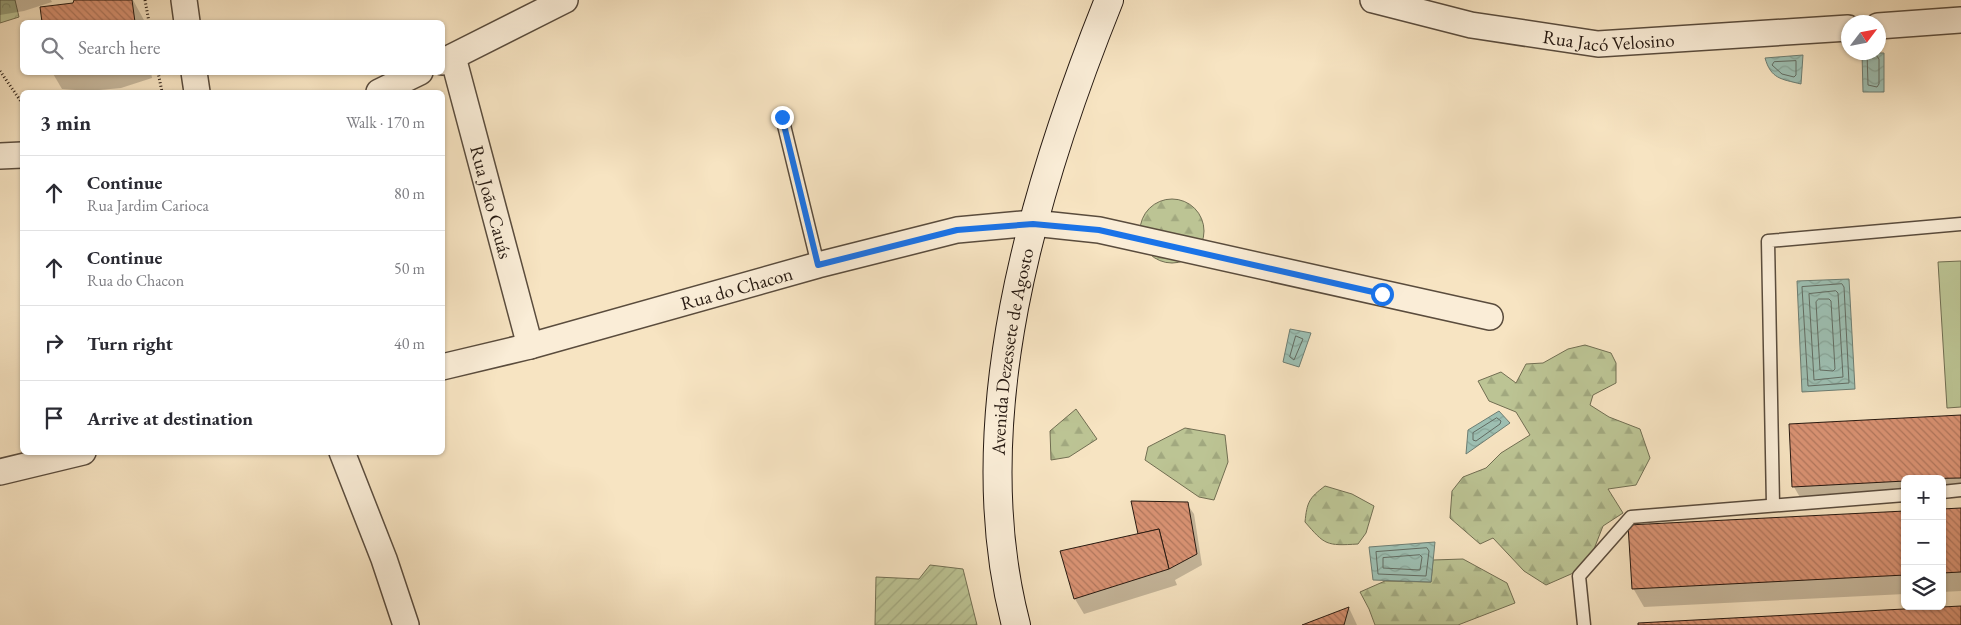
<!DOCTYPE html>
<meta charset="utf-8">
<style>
:root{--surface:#fff;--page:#f7f7f7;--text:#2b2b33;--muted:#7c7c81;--line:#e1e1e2}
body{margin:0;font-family:"EB Garamond",serif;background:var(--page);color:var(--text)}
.controls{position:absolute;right:15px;bottom:15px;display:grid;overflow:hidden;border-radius:8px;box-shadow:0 1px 4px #0004}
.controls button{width:45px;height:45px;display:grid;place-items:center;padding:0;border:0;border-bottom:1px solid var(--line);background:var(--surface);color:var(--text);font:25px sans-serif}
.compass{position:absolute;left:1841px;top:15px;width:45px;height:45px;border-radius:50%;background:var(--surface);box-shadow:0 1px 4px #0004;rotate:58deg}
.stop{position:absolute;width:15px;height:15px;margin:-11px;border:4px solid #1a73e8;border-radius:50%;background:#fff}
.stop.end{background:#1a73e8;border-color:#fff;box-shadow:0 1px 5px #0008}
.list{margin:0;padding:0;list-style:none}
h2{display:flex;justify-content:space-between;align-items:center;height:65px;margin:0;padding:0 20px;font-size:21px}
h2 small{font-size:16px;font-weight:400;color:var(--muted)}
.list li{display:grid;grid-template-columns:32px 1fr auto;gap:15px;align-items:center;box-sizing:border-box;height:75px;padding:0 20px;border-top:1px solid var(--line)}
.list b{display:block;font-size:19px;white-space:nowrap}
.list p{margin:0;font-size:16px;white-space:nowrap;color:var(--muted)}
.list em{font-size:16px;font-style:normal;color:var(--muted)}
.icon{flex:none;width:28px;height:28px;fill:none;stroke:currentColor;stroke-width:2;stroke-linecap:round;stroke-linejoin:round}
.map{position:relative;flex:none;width:1961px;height:625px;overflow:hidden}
.search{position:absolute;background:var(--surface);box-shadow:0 1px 4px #0004;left:20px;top:20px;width:425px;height:55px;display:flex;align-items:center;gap:12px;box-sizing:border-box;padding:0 18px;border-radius:8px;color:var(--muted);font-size:19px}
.panel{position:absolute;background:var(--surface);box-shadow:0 1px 4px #0004;left:20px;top:90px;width:425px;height:365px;border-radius:8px}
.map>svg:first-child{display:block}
</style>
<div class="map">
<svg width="1961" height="625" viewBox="0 0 1961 625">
<defs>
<pattern id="forest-firs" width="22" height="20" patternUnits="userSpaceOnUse" patternTransform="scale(1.25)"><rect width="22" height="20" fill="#bcc494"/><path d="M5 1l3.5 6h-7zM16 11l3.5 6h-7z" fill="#a1a87f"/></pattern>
<pattern id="park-crowns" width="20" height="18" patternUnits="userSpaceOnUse" patternTransform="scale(1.25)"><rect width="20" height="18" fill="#bcc494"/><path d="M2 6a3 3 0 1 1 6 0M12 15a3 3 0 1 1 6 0" fill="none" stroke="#a1a87f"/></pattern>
<pattern id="garden-furrows" width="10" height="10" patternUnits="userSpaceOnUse" patternTransform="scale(1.25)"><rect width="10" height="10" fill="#bcc494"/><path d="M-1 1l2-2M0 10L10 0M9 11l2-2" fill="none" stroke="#a1a87f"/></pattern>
<pattern id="water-waves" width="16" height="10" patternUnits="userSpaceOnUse" patternTransform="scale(1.25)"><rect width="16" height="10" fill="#9dbfb2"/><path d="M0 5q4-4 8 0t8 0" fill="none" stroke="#87a498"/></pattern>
<pattern id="building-back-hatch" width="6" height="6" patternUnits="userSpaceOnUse" patternTransform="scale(1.25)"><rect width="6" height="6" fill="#da9374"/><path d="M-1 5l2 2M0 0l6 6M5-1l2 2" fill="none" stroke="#b1775e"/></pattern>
</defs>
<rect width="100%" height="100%" fill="#f7e4c2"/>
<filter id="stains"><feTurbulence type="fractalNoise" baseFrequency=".004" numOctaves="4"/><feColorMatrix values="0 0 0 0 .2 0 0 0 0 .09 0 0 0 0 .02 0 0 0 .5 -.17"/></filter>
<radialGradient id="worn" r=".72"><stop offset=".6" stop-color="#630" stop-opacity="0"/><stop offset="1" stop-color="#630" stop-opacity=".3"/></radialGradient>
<!-- forest -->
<g fill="url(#forest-firs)" stroke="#716e52">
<circle cx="1172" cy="231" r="32"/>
<path d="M1585,345L1611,353L1616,363V383L1593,395L1590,405L1609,417L1640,429L1650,458L1636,485L1608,489L1623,513L1603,526L1587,567L1546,585L1524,571L1493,538L1480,544L1450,518L1452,491L1463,477L1486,468L1501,453L1530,435L1516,412L1489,401L1478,381L1501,372L1516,383L1526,364L1543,363L1568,349Z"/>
<path d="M1076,409L1097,439L1069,457L1051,460L1050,431Z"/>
<path d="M1185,428L1225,435L1228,462L1214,500L1199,497L1145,460L1148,447Z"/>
<path d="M1325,486L1352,494L1374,506L1366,533L1358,544C1326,546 1325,545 1305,522C1307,502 1309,498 1325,486Z"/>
<path d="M1463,559L1507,583L1515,603L1458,625H1375L1369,609L1360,592L1385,581L1431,582L1433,560Z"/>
</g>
<!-- park -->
<path fill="url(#park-crowns)" stroke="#716e52" d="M0,0H15L19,17L0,23Z"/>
<!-- garden -->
<path fill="url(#garden-furrows)" stroke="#716e52" d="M930,565L963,569L977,625H875L876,577L919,579Z"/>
<!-- pitch -->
<path fill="#bcc494" stroke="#716e52" d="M1961,261V407L1947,408L1938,262Z"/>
<!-- water -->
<g fill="url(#water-waves)" stroke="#6d7d72">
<path d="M1862,53H1884V92H1863Z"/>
<path d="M1803,55L1801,84C1781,79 1771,79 1765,58Z"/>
<path d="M1849,279L1855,389L1802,392L1797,281Z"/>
<path d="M1290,329L1311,333L1299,367L1283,362Z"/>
<path d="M1499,411L1510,423L1466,454L1468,430Z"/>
<path d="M1435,542L1431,582L1373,580L1369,547Z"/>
</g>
<!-- shadow -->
<g fill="#0003">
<path d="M0,0H51L52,2L24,11L0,15Z"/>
<path d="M75,0H133L145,22H43L41,8L75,4Z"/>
<path d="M52,72H151L152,78L121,88L89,91L62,89Z"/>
<path d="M1961,416V498L1942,499V479H1905V500L1805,506L1794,487Z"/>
<path d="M1187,504L1194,514L1202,565L1175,580L1177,585L1084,614L1075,599L1061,552L1139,535Z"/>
<path d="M1961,509V591L1942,592V510Z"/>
<path d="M1905,512V594L1644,607L1633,588Z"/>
<path d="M1349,608L1357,625H1306Z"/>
</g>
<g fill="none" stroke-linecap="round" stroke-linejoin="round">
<!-- shore -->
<g stroke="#626c62" stroke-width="1">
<path d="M1867,52L1868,85L1877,87L1879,84V59L1874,52"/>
<path d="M1796,61V75L1794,77L1782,74L1772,65L1774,62Z"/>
<path d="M1842,284L1844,287L1849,383L1808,386L1802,287Z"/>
<path d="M1836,291L1838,293L1843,377L1814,380L1809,294Z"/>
<path d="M1819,299H1829L1831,301L1835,369L1833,371L1820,370L1816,302Z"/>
<path d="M1296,336L1303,339L1294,360L1290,357Z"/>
<path d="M1497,418L1501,421L1500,424L1476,441L1473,440V433Z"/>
<path d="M1427,548L1429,551L1426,576L1378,574L1376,552Z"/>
<path d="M1420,555L1422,557L1420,570L1383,568V558Z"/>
</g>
</g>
<!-- building -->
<g fill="url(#building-back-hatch)" stroke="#261911">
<path d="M74,0H132L135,22H42L40,7L73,3Z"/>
<path d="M1961,415V478L1905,479V481L1792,487L1789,424Z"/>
<path d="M1131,501L1188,502L1197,554L1169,569L1159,529L1138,534Z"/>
<path d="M1961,508V572L1942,573V509Z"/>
<path d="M1905,511V575L1632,589L1628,525Z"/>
<path d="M1159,529L1169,569L1074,599L1060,551Z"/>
<path d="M1961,606V625H1638V623Z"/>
<path d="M1349,607L1344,625H1302Z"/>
</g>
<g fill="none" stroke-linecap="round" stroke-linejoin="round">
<defs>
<g id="service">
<path d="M782,117L818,265"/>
<path d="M1942,492L1961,490"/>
<path d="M1773,505L1768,241L1961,224"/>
<path d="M1584,625L1579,576L1631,517L1905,495"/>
</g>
<g id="minor">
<path d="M184,0L187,22"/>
<path id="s1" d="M1373,0L1471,25L1598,44L1848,28"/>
<path d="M1878,26L1961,20"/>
<path id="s2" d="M453,57L530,346"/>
<path d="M442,62L565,0"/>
<path d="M194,72L197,92"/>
<path d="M379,92L420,72"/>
<path d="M0,156L22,155"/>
<path id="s3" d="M442,367L530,346L818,265L957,230L1033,223L1099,230L1490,317"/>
<path d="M342,452L384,559L406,625"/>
<path d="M0,472L83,452"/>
</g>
<g id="secondary">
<path id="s4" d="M1016,625C963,422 1033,189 1109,0"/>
</g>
</defs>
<!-- service casing -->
<use href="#service" stroke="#5a4c3d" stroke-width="15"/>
<!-- minor casing -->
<use href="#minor" stroke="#5a4c3d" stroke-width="28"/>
<!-- secondary casing -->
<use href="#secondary" stroke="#261911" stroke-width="30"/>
<!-- path -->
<g stroke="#261911" stroke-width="3" stroke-dasharray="1 2.5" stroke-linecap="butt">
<path d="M145,0L149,22"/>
<path d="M0,71L22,103"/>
<path d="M158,72L162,92"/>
</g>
<!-- service -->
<use href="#service" stroke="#faedd7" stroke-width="12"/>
<!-- minor -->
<use href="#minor" stroke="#faedd7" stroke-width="25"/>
<!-- secondary -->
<use href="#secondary" stroke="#faedd7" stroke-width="28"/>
</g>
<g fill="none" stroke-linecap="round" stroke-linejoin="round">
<!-- route -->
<path stroke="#1a73e8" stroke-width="6" d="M782,117L818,265L957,230L1033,224L1099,230L1382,294"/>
</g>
<g text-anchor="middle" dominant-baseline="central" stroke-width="4.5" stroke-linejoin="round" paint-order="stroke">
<!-- street labels -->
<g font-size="19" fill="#261911" stroke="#faedd7">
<text stroke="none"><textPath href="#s1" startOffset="240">Rua Jacó Velosino</textPath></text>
<text stroke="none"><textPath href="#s2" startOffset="150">Rua João Cauás</textPath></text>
<text stroke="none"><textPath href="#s3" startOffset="305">Rua do Chacon</textPath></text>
<text stroke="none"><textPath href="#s4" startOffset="276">Avenida Dezessete de Agosto</textPath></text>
</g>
</g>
<rect width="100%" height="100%" filter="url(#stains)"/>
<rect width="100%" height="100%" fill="url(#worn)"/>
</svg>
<div class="controls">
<button>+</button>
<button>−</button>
<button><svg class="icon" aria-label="layers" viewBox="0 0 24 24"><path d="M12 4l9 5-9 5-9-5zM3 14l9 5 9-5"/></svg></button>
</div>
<svg class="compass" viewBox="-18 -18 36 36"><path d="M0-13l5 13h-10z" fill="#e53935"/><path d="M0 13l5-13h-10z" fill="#7c7c81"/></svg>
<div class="stop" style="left:1382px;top:294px"></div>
<div class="stop end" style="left:782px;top:117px"></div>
<div class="search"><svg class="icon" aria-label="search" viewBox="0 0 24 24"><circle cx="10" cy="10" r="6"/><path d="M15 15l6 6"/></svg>Search here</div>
<section class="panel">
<h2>3 min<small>Walk · 170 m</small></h2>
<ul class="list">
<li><svg class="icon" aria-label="ahead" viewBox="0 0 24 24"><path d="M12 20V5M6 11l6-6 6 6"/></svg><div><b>Continue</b><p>Rua Jardim Carioca</p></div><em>80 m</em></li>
<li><svg class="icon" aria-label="ahead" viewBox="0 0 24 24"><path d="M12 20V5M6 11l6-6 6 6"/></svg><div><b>Continue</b><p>Rua do Chacon</p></div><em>50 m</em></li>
<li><svg class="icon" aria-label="right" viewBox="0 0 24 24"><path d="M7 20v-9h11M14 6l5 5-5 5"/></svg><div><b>Turn right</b></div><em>40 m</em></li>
<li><svg class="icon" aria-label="arrive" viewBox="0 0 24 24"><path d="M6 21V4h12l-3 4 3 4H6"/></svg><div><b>Arrive at destination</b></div></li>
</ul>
</section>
</div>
